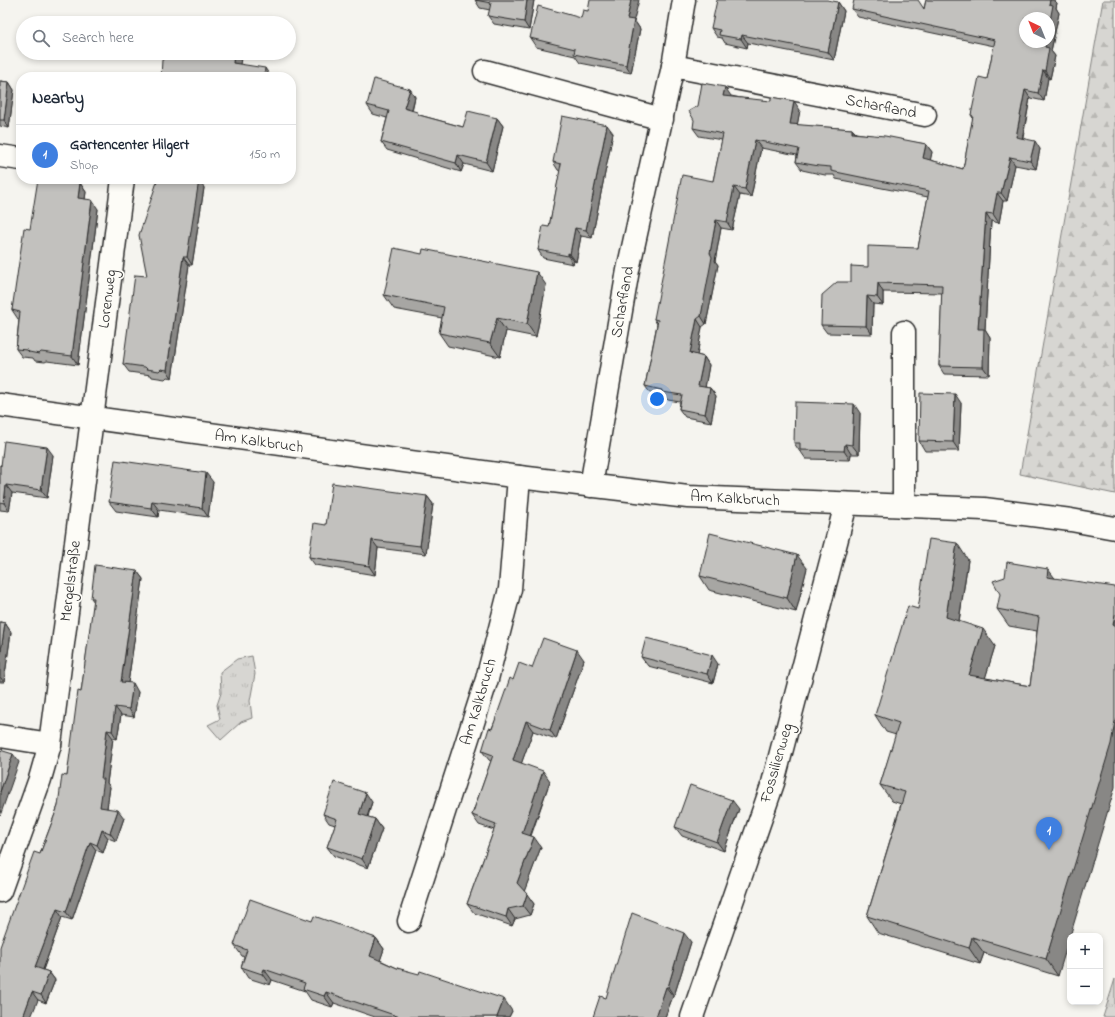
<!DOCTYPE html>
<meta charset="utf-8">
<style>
:root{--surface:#fff;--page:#f6f6f7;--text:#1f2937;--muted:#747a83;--line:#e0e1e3;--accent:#1f6fb2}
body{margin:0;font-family:"Indie Flower",sans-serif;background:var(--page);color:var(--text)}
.controls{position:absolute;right:12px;bottom:12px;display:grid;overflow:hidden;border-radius:8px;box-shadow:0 2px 6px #0003}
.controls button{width:36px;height:36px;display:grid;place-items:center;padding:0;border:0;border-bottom:1px solid var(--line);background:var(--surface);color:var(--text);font:20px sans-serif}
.compass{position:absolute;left:1019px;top:12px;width:36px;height:36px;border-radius:50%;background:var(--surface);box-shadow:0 2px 6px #0003;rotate:317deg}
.you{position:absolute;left:657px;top:399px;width:14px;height:14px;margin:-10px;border:3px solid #fff;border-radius:50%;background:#1a73e8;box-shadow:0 0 0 6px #1a73e833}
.badge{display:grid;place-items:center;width:26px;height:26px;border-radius:50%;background:var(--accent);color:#fff;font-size:13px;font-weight:700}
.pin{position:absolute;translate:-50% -33px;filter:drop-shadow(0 1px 2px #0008)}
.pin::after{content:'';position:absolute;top:21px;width:14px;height:12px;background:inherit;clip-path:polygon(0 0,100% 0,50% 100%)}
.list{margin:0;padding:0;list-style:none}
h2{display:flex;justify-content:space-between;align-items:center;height:52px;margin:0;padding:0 16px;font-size:17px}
h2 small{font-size:13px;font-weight:400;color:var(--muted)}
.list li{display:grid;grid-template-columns:26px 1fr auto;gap:12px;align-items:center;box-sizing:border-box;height:60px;padding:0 16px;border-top:1px solid var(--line)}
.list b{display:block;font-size:15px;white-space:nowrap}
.list p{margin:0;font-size:13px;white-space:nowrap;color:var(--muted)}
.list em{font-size:13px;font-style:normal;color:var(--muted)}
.icon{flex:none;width:22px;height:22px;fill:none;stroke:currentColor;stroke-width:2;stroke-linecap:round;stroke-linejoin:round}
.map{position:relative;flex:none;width:1115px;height:1017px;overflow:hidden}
.search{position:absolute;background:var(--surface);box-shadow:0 2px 6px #0003;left:16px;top:16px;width:280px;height:44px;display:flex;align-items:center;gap:10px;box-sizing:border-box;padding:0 14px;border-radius:22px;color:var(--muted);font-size:15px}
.panel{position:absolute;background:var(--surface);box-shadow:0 2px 6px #0003;left:16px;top:72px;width:280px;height:112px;border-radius:16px}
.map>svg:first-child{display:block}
</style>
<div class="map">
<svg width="1115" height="1017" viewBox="0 0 1115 1017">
<defs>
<pattern id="grass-tufts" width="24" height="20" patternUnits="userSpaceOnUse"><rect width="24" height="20" fill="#d7d6d2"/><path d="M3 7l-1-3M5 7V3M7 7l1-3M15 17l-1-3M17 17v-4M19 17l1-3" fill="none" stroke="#b9b8b4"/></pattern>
<pattern id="forest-firs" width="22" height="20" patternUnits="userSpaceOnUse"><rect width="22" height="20" fill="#d7d6d2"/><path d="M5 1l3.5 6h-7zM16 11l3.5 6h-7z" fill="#b9b8b4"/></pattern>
</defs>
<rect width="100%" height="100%" fill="#f5f4ef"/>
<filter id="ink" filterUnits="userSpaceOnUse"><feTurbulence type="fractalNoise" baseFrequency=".025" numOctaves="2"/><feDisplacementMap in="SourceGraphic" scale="8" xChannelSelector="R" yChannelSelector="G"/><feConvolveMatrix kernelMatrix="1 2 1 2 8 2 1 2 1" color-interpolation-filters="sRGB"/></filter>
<g filter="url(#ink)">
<!-- grass -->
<g fill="url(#grass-tufts)" stroke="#81807e">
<path d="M252,656L255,674L250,701L252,718L241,722L221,740L208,725L220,719L217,705L221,693L220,672L237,659Z"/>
<path d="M1115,979V1017H1103Z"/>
</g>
<!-- forest -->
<path fill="url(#forest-firs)" stroke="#81807e" d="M1103,0H1115V494L1020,474Z"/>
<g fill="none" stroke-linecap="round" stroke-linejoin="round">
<defs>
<g id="minor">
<path d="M673,66L925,115"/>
<path d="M485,71L662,119"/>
<path d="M0,156L21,159"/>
<path d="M0,405L519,477L688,497L984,509L1071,520L1115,528"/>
<path d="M591,486L628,270L673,66L684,0"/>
<path d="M904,506V332"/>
<path d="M0,736L50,744L123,179"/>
<path d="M0,891L40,779L50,744"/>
<path d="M409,921L487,679L510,589L519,477"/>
<path d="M692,1017L773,783L846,504"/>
</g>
</defs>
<!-- minor casing -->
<use href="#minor" stroke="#2b2b2b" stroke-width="25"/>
<!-- minor -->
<use href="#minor" stroke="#fdfcf7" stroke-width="22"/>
</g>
<!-- wall -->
<g fill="#a7a6a3" stroke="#2b2b2b">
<path d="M475,0H534L529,30L494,24L488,16L490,10L480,8Z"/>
<path d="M926,0H1054L1057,3L1056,8L1059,13L1051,51L1055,56L1050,79L1048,78L1044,101L1030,98L1023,138L1040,149L1036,169L1015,165L1007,201H1003L999,223L991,221L985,329L990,337L989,375L944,374L939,366L942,293L883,292V305L873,304L872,334L827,333L821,325L851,282L868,267L918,248L928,197L836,179L834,175H825L802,170L796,162L797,155L761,148L751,197L740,195L732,230L721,228L715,261L718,265L706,324L702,327L697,355L704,357L709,365L705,387L710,388L716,396L711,422L685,417L679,409L680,402L668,400L666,398L651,394L645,386L657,324L654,319L713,181L722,140L699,136L693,128L731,96L800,110L797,125L852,129L856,133L926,144L932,152L930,160L963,169L973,118L971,115L987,79L994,46L858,17L852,9L924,8Z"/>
<path d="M838,2L844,11L834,60L748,43L747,48L725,43L722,38L717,37L711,28Z"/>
<path d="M588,11L634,20L640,29L631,73L580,63L575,56L536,47L530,38L581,18Z"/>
<path d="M0,81L9,82L14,90L9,128L0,126Z"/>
<path d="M410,89L415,97L412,111L419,115L463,127L497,118L503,126L492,171L464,164L461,172L387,150L381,142L387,118L373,114L367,105Z"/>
<path d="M613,133L592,238L581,236L576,262L574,261L573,264L543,258L538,250L549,227L560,171L558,170L553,162Z"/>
<path d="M157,179H202V184L204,188L192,265H189L172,378L167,377L165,379L152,377L151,375L129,372L123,364L147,276L157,180Z"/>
<path d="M80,183L86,192L85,199L98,209L78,365L47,361L45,362L35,361L33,358L22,357L16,349L19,319H18L12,310L30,229Z"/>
<path d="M546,285L536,337L506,331L500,357L448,346L439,333L442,318L394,309L384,295Z"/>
<path d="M961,403L959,451H925L919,441Z"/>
<path d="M860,413L859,454H851L850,460L806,459L801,452H800L794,443Z"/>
<path d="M53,455L47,498L12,493L9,511L0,510V465Z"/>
<path d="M213,482L208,517L159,510L158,517L116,511L109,502Z"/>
<path d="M427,496L433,504L426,554L378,548L375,575L315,565L309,557L326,525Z"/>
<path d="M968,560L959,622L995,646L985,678L1030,686L1037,631L1009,626L997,609L1048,569L1058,976L984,953L980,964L878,933L867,916L901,804L892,801L880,785L896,735L886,732L875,715L918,609Z"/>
<path d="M807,568L796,612L709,590L700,576Z"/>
<path d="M137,571L143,579L128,683L138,692L134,717L121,715L117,739L113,738L107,783L110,787L107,808L124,818L116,841L108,838L103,853L96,850L72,920L62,917L43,970L49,972L55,980L46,1003L38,1000L0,1017L40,854L58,806L67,776L81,692L94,602L91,598Z"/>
<path d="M0,622L5,623L11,632L4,682H0Z"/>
<path d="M641,657L718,664L713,683L648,666Z"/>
<path d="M584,660L556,739L533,731L521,764L550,781L531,836L541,847L524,891L534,904L530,915L515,919L512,926L474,913L467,904L494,830L479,825L472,815L491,761L489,760L482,751L513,680L532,668Z"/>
<path d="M372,802L368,817L375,819L382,829L368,868L334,856L327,847L335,825L329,823L323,814Z"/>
<path d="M739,809L724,851L682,836L675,827Z"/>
<path d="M312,921L376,938L384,949L380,960L397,968L512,1011L509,1017H375L334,1003L332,1007L311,1000L305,991L272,980L270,985L248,978L241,967L244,957L242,956L234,945Z"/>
<path d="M691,942L674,996H673L665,1017H593L606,998Z"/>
</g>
<!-- shaded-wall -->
<g fill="#888785" stroke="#2b2b2b">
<path d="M527,0H534L529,30L524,22Z"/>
<path d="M631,0H639L632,27L627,19Z"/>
<path d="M1050,0H1054L1057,3L1056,8L1059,13L1051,51L1055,56L1050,79L1045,71V47L1046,42H1049V4Z"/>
<path d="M838,2L844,11L834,60L828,52Z"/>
<path d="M634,20L640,29L631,73L626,65Z"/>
<path d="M742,35L748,43L747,48L741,39Z"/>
<path d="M234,53H238L241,58L239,72L233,63Z"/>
<path d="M265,68L271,77H264Z"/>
<path d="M1043,70L1048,78L1044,101L1038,93Z"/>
<path d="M9,82L14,90L9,128L4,120Z"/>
<path d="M725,87L731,96L729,104L723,96Z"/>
<path d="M410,89L415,97L410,117L404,108Z"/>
<path d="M1025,90L1030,98L1021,145L1016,137Z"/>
<path d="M794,101L800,110L796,132L790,124Z"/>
<path d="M497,118L503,126L492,171L486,162Z"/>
<path d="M607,125L613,133L592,238L586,230Z"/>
<path d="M852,129L858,137L852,133Z"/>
<path d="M755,140L761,148L751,197L745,189Z"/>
<path d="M1035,141L1040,149L1036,169L1030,161Z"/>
<path d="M926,144L932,152L929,167L923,158Z"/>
<path d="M458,155L464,164L461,172L456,163Z"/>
<path d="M1010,157L1015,165L1007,201L1001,193Z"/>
<path d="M196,179H202V184L204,188L192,265L187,257Z"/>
<path d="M80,183L86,192L84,207L78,198Z"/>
<path d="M734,187L740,195L732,230L727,222Z"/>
<path d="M997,193L1003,201L999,223L993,214Z"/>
<path d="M92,200L98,209L78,365L72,356Z"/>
<path d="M986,213L991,221L985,329L990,337L989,375L983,367L978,329Z"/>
<path d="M716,220L721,228L715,261L718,265L706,324L701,316L710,253Z"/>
<path d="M575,228L581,236L576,262L570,254Z"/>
<path d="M568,253L574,261L573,264L568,256Z"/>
<path d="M183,257L189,265L172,378L167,370Z"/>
<path d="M537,272L546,285L536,337L527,324Z"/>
<path d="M878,283L883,292V305L877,297Z"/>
<path d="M867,296L873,304L872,334L866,326Z"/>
<path d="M497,318L506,331L500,357L490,343Z"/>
<path d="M697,319L702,327L696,362L690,353Z"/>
<path d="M704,357L709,365L704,394L698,386Z"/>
<path d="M710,388L716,396L711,422L705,414Z"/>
<path d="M955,394L961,403L959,451L953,442Z"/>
<path d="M854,404L860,413L859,454L852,445Z"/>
<path d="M845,444L851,454L850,460L844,451Z"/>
<path d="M47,447L53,455L47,498L41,490Z"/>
<path d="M206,473L213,482L208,517L202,508Z"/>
<path d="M6,485L12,493L9,511L4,503Z"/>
<path d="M427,496L433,504L426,554L420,546Z"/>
<path d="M152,501L159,510L158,517L151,508Z"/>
<path d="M372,540L378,548L375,575L369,566Z"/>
<path d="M957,543L968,560L957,634L946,617Z"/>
<path d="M797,555L807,568L796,612L787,598Z"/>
<path d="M1048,569L1060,585L1047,577Z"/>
<path d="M137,571L143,579L127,690L121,682Z"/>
<path d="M1115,614V628L1113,625Z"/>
<path d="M5,623L11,632L4,682L0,677V658Z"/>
<path d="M983,629L995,646L981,692L969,675Z"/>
<path d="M577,650L584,660L556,739L550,730Z"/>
<path d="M712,655L718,664L713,683L707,674Z"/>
<path d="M133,683L138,692L134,717L129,709Z"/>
<path d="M115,707L121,715L117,739L112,731Z"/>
<path d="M526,721L533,731L519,770L513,760Z"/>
<path d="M1115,721V787L1058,976L1046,959Z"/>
<path d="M107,730L113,738L107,783L110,787L106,815L100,807L101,779Z"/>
<path d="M13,754L19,762L0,816V792Z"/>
<path d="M543,771L550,781L528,842L522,833Z"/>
<path d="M366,793L372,802L365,823L359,814Z"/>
<path d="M732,800L739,809L724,851L717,842Z"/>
<path d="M118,810L124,818L116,841L110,833Z"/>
<path d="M375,819L382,829L368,868L362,859Z"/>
<path d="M102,830L108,838L103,853L97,845Z"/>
<path d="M534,837L541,847L524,892L517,883Z"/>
<path d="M90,842L96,850L72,920L66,912Z"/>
<path d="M527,894L534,904L530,915L523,906Z"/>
<path d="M57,909L62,917L41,975L35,967Z"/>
<path d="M508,909L515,919L512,926L506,917Z"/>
<path d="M684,933L691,942L674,996L668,987Z"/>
<path d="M972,937L984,953L980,964L969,948Z"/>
<path d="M376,938L384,949L378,967L370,956Z"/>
<path d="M264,969L272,980L270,985L262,974Z"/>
<path d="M49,972L55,980L46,1003L41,995Z"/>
<path d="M666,987L673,996L665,1017H656Z"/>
<path d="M32,992L38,1000L31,1017H23Z"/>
<path d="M326,992L334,1003L332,1007L324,996Z"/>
<path d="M504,999L512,1011L509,1017H497Z"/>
</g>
<!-- building -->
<g fill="#c2c1be" stroke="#2b2b2b">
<path d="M475,0H527L524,22L488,16L491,3Z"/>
<path d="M590,0H631L627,19L634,20L626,65L574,54L575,49L530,38L538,6L581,18L583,10L588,11Z"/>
<path d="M717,0H827L838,2L828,52L742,35L741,39L719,35L720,30L711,28Z"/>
<path d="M854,0H918L924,9L926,0H1050L1049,4L1053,5L1049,26V18H1025V42H1046L1045,47L1049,48L1045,71L1043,70L1038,93L1025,90L1016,137L1035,141L1030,161L1010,157L1001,193H997L993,214L986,213L978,329H984L983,367L939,366L942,285L878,283L877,297L867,296L866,326L821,325L822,295L837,282H851V266L868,267V246L918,248L929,191L831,171V167L819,166L796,162L799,149L755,140L745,189L734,187L727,222L716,220L710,253L712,257L701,316L697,319L690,353L704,357L698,386L710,388L705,414L679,409L682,395L662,392V390L645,386L658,320L654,319L682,175L713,181L723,134L693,128L694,120L689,111L698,106L702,83L725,87L723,96L771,101V97L794,101L790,124L852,129V133L885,136L926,144L923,158L963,169L973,116L971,115L979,77L987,79L995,40L852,9Z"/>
<path d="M165,53H175L205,57L206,53H234L233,63L265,68L264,77H161L162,60L164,59Z"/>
<path d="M374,79L410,89L404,108L417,112L419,115L463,127L468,111L497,118L486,162L458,155L456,163L381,142L389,111L367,105Z"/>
<path d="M0,81L9,82L4,120H0Z"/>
<path d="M562,116L607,125L586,230L575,228L570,254L568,253V256L538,250L543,226L549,227L561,164L553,162Z"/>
<path d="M38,179H49L80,183L78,198L92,200L72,356L41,352L39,354L29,352L27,350L16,349L20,312L12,310L24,228L30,229Z"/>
<path d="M158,179H196V180H199L187,257H183L167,370L161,369L159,371L147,369L145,367L123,364L135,275L147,276L139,235Z"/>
<path d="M394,248L422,254L423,249L537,272L527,324L497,318L490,343L439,333L444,307L384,295Z"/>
<path d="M920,393L955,394L953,442L919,441Z"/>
<path d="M795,402L854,404L852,445L845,444L844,451L800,450V443H794Z"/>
<path d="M4,441L47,447L41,490L6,485L4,503L0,502V465L1,466Z"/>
<path d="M115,460L206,473L202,508L152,501L151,508L109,502Z"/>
<path d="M332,483L427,496L420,546L372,540L369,566L309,557L314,523L326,525Z"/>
<path d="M710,533L797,555L787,598L700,576Z"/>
<path d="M929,539L957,543L946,617L983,629L969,675L1030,686L1039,617L997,609L1000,594L993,581L1005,577L1007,562L1048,569L1047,577L1115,587V614L1113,625L1115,626V721L1111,744L1046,959L972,937L969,948L867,916L905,792L880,785L899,723L875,715L908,606L918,609Z"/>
<path d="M95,565L137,571L121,682L133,683L129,709L115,707L112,731L107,730L101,779H104L100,807L118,810L110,833L102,830L97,845L90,842L66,912L57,909L35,967L49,972L41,995L32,992L23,1017H0V947L34,852L40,854L58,806L62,775L67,776L78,691L81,692L94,598H91Z"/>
<path d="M0,622L5,623L0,658Z"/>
<path d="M543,638L577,650L550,730L526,721L513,760L543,771L522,833L534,837L517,883L527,894L523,906L508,909L506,917L467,904L496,824L472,815L493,755L482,751L489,728L492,729L510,678L513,680L519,663L532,668Z"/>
<path d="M646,638L712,655L707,674L641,657Z"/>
<path d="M0,750L13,754L0,792Z"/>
<path d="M334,782L366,793L359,814L375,819L362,859L327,847L337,819L323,814Z"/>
<path d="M690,785L732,800L717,842L675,827Z"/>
<path d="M250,899L312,921L314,916L376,938L370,956L397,968L419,974L420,971L504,999L497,1017H400L326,992L324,996L303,989L305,983L264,969L262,974L241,967L247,950L234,945Z"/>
<path d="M632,913L684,933L668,987H666L656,1017H593L600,996L606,998Z"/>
</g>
</g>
<g text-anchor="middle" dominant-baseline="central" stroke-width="3.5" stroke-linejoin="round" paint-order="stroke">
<!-- street labels -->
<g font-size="16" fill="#2b2b2b" stroke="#fdfcf7">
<text transform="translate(881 107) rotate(11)">Scharfland</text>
<text transform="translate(108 299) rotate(-83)">Lorenweg</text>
<text transform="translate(623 302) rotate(-80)">Scharfland</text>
<text transform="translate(259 442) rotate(8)">Am Kalkbruch</text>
<text transform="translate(735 499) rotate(3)">Am Kalkbruch</text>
<text transform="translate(71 581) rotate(-83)">Mergelstraße</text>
<text transform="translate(479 702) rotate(-73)">Am Kalkbruch</text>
<text transform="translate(777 763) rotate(-74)">Fossilienweg</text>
</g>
</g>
</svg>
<div class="controls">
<button>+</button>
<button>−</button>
</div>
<svg class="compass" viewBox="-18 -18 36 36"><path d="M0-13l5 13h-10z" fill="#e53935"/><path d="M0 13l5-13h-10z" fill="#747a83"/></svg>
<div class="you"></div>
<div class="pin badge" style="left:1049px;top:850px;background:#3f7fe0">1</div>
<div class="search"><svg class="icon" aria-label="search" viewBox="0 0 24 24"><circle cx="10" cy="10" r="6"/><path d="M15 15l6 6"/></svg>Search here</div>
<section class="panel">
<h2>Nearby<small></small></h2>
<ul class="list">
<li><span class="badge" style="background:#3f7fe0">1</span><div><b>Gartencenter Hilgert</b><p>Shop</p></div><em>150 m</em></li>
</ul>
</section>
</div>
